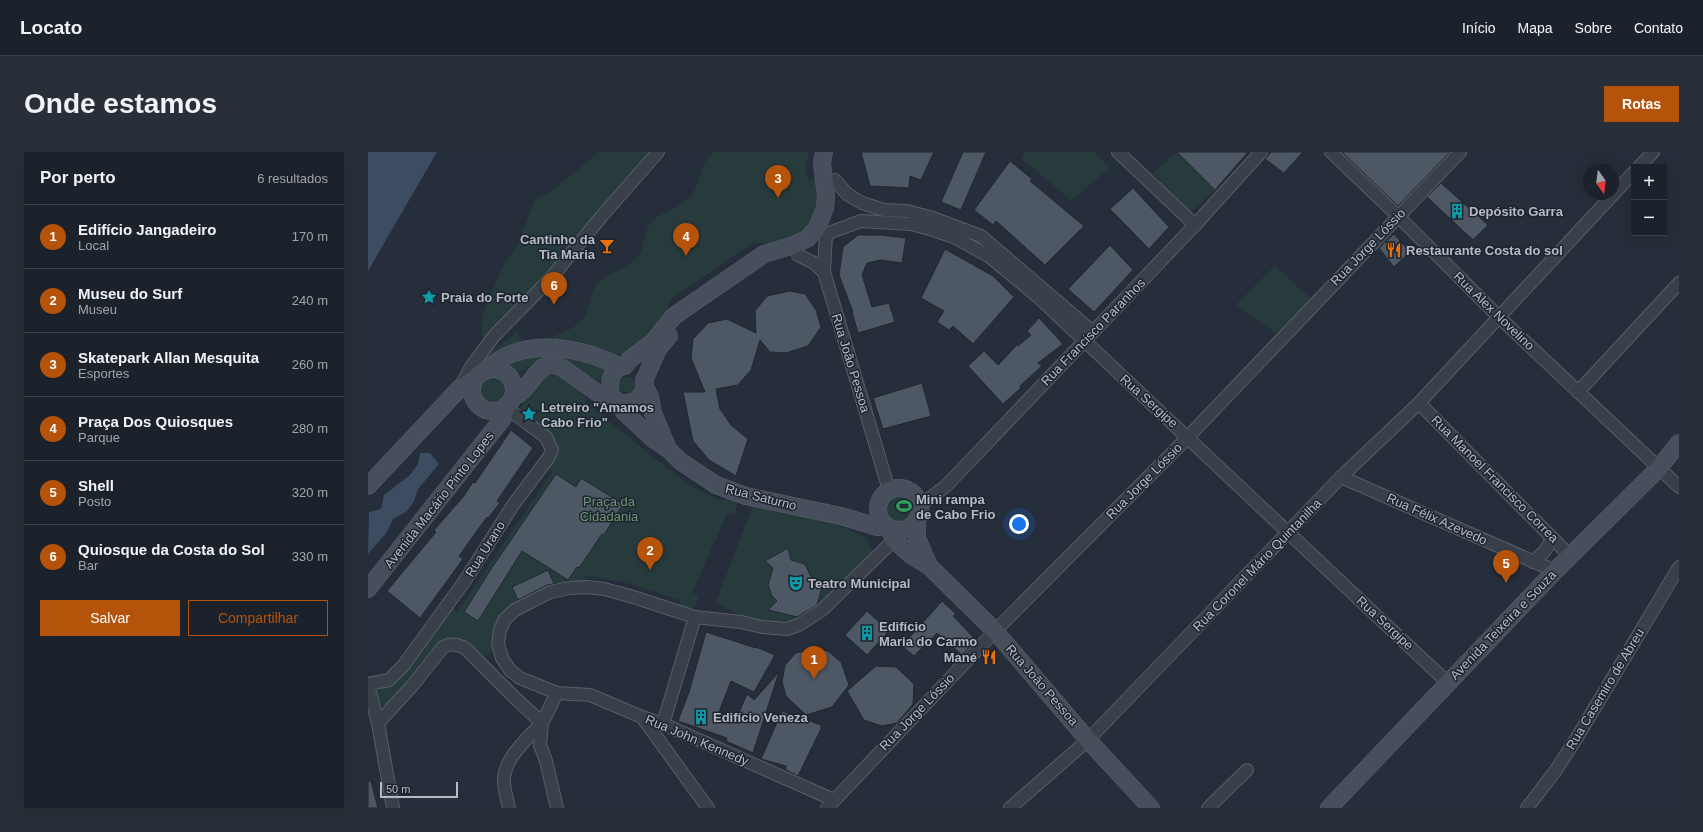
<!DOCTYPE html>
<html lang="pt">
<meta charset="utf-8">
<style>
:root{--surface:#1c222c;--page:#292f38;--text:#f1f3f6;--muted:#a0a4a9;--line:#3a3f48;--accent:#b45309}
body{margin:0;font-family:Arial,sans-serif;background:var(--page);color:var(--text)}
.controls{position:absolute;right:12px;top:12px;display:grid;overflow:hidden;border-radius:0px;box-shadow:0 4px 16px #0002}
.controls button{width:36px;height:36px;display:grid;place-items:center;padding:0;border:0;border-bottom:1px solid var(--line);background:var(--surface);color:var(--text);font:20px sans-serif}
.compass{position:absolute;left:1215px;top:12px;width:36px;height:36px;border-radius:50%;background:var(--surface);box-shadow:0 4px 16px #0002;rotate:166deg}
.scale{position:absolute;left:12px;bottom:10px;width:78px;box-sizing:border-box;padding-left:4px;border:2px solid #b4bbc6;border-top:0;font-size:11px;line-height:14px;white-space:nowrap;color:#b4bbc6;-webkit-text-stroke:3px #1e252f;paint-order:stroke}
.you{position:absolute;left:651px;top:372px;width:14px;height:14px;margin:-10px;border:3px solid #fff;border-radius:50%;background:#1a73e8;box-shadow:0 0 0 6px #1a73e833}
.badge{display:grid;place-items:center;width:26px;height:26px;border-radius:50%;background:var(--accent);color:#fff;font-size:13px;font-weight:700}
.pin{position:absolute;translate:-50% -33px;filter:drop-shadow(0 1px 2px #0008)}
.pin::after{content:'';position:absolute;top:21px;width:14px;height:12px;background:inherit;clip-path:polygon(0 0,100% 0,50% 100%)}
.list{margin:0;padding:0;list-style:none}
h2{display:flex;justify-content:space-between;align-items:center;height:52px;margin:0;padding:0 16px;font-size:17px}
h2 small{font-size:13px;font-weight:400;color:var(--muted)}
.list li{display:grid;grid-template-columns:26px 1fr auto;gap:12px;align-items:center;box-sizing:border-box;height:64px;padding:0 16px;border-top:1px solid var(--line)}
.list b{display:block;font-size:15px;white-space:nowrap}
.list p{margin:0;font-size:13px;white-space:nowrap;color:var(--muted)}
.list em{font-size:13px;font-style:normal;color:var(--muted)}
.actions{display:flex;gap:8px;padding:12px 16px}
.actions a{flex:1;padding:9px 0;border:1px solid var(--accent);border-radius:0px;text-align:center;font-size:14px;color:var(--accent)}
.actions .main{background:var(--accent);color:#fff}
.map{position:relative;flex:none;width:1311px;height:656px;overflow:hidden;border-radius:0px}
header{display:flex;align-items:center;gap:24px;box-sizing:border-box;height:56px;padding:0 20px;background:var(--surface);border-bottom:1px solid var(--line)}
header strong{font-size:19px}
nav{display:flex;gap:22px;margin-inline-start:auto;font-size:14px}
.intro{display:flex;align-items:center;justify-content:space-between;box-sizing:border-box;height:96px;padding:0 24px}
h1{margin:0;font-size:28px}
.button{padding:10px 18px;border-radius:0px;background:var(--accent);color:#fff;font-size:14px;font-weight:700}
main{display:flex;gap:24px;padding:0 24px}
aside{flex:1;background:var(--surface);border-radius:0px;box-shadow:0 4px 16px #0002}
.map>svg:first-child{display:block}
</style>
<header>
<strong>Locato</strong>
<nav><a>Início</a><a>Mapa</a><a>Sobre</a><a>Contato</a></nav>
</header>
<div class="intro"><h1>Onde estamos</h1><a class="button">Rotas</a></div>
<main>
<aside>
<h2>Por perto<small>6 resultados</small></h2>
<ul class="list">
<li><span class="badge">1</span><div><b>Edifício Jangadeiro</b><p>Local</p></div><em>170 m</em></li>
<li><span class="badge">2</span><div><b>Museu do Surf</b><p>Museu</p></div><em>240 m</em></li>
<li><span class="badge">3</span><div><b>Skatepark Allan Mesquita</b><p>Esportes</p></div><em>260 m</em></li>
<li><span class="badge">4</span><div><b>Praça Dos Quiosques</b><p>Parque</p></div><em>280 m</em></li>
<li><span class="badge">5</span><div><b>Shell</b><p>Posto</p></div><em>320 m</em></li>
<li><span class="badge">6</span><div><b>Quiosque da Costa do Sol</b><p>Bar</p></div><em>330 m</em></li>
</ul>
<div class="actions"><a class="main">Salvar</a><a>Compartilhar</a></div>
</aside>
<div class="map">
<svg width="1311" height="656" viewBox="0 0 1311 656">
<rect width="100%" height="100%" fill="#252e3a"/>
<!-- green -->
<g fill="#283b3c">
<path d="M231,0H290L233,65L115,191L114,175L115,160L137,110L149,95L167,47L181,41Z"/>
<path d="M346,0H441C438,9 436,20 441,29L450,25L453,39L449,64L435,83L401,94L391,90L384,91L302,148L300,152L299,164C291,172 273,193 264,199C247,209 204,194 185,190L186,184C205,177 217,171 222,150C224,143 225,136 230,131C243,118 263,117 272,101C277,92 276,79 282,72C292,59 311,57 322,45C334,32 330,11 346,0Z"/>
<path d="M658,0H727L742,16L703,48L653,6Z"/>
<path d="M809,0L847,38L821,62L785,21Z"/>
<path d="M907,114L943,147L909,182L868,153Z"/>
<path d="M150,179L151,185L163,191L121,202Z"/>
<path d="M187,201L242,213L231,230L190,208L165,212L149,222L138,219L132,214L151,203Z"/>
<path d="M182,216L217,242L218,251L321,333L351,348L365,346L369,351L367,364L360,360L324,440L331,444L326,455L320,458L310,454L313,448C281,438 250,426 217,424L218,431L156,447L123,501L117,504L111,501L97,489L87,486L71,491L19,552L13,553L8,547L7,540L11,535L83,455L89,460L185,319L178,315L188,298L153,259C152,247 171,223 182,216Z"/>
<circle cx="259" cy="233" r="8"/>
<circle cx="126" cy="239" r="14"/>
<circle cx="530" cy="356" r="15"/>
<path d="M386,351L450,365L498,385L505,401L455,450L430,469L384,470L348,450Z"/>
</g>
<!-- water -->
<g fill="#3d4c61">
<path d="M0,0H69L0,119Z"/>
<path d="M52,301H62L71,312L50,337L46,349L39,359L25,367L19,380L0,402L1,360L13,357L16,343L42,323L50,312Z"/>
</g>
<!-- building -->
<g fill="#4e5865" stroke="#202731">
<path d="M493,0H566L553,28L542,24L541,36L502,34Z"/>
<path d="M595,0H618L593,58L573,50Z"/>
<path d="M809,0H880L847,38Z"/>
<path d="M903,0H935L916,21L897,7Z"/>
<path d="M974,0H1082L1030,54Z"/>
<path d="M642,9L664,27L662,29L716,74L677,113L628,69L625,73L606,58Z"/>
<path d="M1073,31L1120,73L1105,88L1059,45Z"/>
<path d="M765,36L801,75L781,97L742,57Z"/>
<path d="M1026,82L1042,100L1026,115L1011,96Z"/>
<path d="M490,83H512L538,86L534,111L513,108L499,111L494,123L504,155L521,151L527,170L490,181L484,160H485L471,123L475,95Z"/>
<path d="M742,93L765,118L726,160L700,137Z"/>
<path d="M577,97L625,124L646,145L605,192L585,174L581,178L569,170L576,159L553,146Z"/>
<path d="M422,139L437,142L448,158L453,175L440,194L418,201L402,200L392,188L383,218L370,233L348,237L352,257L363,273L380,287L368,324L341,308L325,289L315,240H337L323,206L325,187L340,171L359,167L388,181L387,159L399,144Z"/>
<path d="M671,166L695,192L670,211L674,214L652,234L653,236L635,252L600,214L616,199L630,213L649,193L650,194L663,183L659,179Z"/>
<path d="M554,231L563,264L515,277L505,246Z"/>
<path d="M143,278L165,296L129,349L132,351L120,366L119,365L91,404L95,407L52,466L19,439L68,380L66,378L95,345L105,330L107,331Z"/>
<path d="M188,322L208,335L213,326L255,352L236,383L234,382L211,416L209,415L200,428L154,399L110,469L96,460L121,420Z"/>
<path d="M420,396L423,408L437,412L445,429L456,428L449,453L429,465L400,458L409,449L404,444L400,433L405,416L397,409Z"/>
<path d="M180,418L186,432L179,433L150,448L144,435Z"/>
<path d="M574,449L588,462L585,464L608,488L594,503L569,481L546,504L534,494Z"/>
<path d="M499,459L521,479L499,503L477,483Z"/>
<path d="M338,480L388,496V495L407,503L386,540L363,529L351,560L368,567L379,542L386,548L411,520L385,601L358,589L359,586L310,569L321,540Z"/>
<path d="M446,497L460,499L473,510L481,533L464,555L438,563L418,544L414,530L417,513L428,501Z"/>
<path d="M508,514L528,515L546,532L545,552L529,571L514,574L496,568L479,539Z"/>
<path d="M414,559L453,573V577L430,624L418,618V614L393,607Z"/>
<path d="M0,629H3L10,656H0Z"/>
</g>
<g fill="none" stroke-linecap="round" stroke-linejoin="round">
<defs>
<g id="street">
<path d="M750,0L827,73"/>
<path d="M963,0L1030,64L1132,166L1311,335"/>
<path d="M1271,15L1285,0"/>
<path d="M467,28L479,42L494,51L516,58L539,59L565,66L613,84L725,180"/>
<path d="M430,103L446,111L456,120"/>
<path d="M92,235L103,215L126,184L183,126L233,65L290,0"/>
<path d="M1210,240L1311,131"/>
<path d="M1051,251L1202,404"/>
<path d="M973,325L1187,419"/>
<path d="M521,338L456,120L458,82L493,69L543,72L562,77L586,85L622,105L669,144L1080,531"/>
<path d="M551,354L578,334L827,73L893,0"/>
<path d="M1165,410L1176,400L1185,386"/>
<path d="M0,532L21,528L35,514L96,430L145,353L181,305L184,298L178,285L137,255"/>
<path d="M0,533L10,571L25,656"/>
<path d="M189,541L174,571L172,593L178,609L189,656"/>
<path d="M274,565L340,656"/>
<path d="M10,571L44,534L75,495C83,491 88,492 97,496L147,546L174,571C160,586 139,603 136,625C135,635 139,646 141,656"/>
<path d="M295,572L327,465"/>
<path d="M466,648L295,572L274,565L222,543L189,541L152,526L142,518L134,506L130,492L132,478L137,467L147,458L182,440L202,436L219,435L236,437L262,444L327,465L373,470L394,475L419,477L431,473L454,458L526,388"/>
<path d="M459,656L627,479L820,285L1092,0"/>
<path d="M642,656L720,588L973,325L1051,251L1266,20"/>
<path d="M840,656L879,618"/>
<path d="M1159,656L1188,618L1208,587L1311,415"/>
</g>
<g id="secondary">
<circle cx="125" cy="238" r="21"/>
<path d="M117,219C147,190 187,192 224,203C234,207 243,209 252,215"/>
<path d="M276,228L277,235L282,245L285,261L300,297"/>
<path d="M276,229L290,197L301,184"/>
<path d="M243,244C241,231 241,217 257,214L261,208L285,190L306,164L396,102L426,93L440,86L449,76L457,56L458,44L454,11L456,0"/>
<path d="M145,245C162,238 165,217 183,212L193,215L234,244H243L251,251C265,252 272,249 277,235"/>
<path d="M251,251L256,260L285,287L300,297L312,309L348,333L378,344L473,364L510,375L518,374"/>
<path d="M0,334L92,236L107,227"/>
<circle cx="531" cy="357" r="21"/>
<path d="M549,367V386L561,414"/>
<path d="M521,376L526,388L544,404L561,414L627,479L720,588L783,656"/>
<path d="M0,437L135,266L137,255"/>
<path d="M961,656L1187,419L1290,317L1311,291"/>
</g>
</defs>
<!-- street casing -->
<use href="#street" stroke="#575e68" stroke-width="14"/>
<!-- secondary casing -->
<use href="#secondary" stroke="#575e68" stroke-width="18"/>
<!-- street -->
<use href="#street" stroke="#39404a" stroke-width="12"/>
<!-- secondary -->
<use href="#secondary" stroke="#474f5d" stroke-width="17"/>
</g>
<!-- icons -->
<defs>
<symbol id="building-bare" viewBox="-9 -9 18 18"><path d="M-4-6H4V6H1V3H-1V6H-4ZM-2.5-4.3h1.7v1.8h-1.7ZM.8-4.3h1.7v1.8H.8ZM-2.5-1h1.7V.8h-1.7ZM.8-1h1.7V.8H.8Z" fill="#0f9aa8" stroke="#1e252f" stroke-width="2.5" paint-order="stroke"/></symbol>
<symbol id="bar-bare" viewBox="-9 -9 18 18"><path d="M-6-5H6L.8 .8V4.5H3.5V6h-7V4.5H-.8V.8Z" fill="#e8710a" stroke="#1e252f" stroke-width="2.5" paint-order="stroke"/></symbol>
<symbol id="restaurant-bare" viewBox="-9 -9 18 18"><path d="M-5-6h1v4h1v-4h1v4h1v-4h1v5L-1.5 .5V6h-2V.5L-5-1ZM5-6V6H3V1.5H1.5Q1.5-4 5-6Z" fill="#e8710a" stroke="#1e252f" stroke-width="2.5" paint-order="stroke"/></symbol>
<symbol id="sight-bare" viewBox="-9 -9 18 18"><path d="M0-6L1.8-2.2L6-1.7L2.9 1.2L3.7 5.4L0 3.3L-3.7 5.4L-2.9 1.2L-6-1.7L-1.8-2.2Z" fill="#0f9aa8" stroke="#1e252f" stroke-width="2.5" paint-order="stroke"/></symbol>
<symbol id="stadium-bare" viewBox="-9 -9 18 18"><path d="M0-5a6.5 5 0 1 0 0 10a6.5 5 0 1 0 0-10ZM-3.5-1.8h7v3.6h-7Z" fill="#2e9e5b" stroke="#1e252f" stroke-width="2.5" paint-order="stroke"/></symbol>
<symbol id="theatre-bare" viewBox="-9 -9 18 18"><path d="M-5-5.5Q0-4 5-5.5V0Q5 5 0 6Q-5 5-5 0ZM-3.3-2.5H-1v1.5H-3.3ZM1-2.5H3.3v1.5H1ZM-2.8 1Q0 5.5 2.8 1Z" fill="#0f9aa8" stroke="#1e252f" stroke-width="2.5" paint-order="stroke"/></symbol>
</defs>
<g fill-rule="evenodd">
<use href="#building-bare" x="1078" y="48" width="22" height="22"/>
<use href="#bar-bare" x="228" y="83" width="22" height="22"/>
<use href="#restaurant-bare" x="1015" y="87" width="22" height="22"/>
<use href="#sight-bare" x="50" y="134" width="22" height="22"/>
<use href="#sight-bare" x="150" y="251" width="22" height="22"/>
<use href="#stadium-bare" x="525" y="343" width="22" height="22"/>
<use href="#theatre-bare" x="417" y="420" width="22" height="22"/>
<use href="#building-bare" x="488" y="470" width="22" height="22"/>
<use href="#restaurant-bare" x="610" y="494" width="22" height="22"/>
<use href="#building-bare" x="322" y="554" width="22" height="22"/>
</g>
<g text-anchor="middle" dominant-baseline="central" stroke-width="3" stroke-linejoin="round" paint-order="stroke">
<!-- poi labels -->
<g font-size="13" font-weight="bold" fill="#b4bbc6" stroke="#1e252f" text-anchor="start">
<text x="1101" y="59">Depósito Garra</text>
<text x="227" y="87" text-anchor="end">Cantinho da<tspan x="227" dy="15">Tia Maria</tspan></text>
<text x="1038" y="98">Restaurante Costa do sol</text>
<text x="73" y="145">Praia do Forte</text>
<text x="173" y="255">Letreiro "Amamos<tspan x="173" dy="15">Cabo Frio"</tspan></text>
<text x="548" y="347">Mini rampa<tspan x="548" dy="15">de Cabo Frio</tspan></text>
<text x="440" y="431">Teatro Municipal</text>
<text x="511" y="474">Edifício<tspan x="511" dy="15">Maria do Carmo</tspan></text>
<text x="609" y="505" text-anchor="end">Mané</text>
<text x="345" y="565">Edifício Veneza</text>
</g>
<!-- street labels -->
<g font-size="13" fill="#b4bbc6" stroke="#1e252f">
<text transform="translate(1000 95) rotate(-46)">Rua Jorge Lóssio</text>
<text transform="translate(1126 159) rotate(44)">Rua Alex Novelino</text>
<text transform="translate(725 180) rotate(-46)">Rua Francisco Paranhos</text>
<text transform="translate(483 211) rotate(73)">Rua João Pessoa</text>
<text transform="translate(781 249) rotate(42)">Rua Sergipe</text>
<text transform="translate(1127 327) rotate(45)">Rua Manoel Francisco Correa</text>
<text transform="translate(776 329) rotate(-45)">Rua Jorge Lóssio</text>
<text transform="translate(393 345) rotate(14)">Rua Saturno</text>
<text transform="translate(71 348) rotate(-52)">Avenida Macário Pinto Lopes</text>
<text transform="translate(1069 367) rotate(24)">Rua Félix Azevedo</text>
<text transform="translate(117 397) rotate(-58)">Rua Urano</text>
<text transform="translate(889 413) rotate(-46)">Rua Coronel Mário Quintanilha</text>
<text transform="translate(1017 471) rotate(43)">Rua Sergipe</text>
<text transform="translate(1135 473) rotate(-46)">Avenida Teixeira e Souza</text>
<text transform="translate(674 533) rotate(49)">Rua João Pessoa</text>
<text transform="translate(1237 537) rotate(-59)">Rua Casemiro de Abreu</text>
<text transform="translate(549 560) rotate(-46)">Rua Jorge Lóssio</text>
<text transform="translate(329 588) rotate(23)">Rua John Kennedy</text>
</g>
<!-- park labels -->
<g font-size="13" fill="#6e9476" stroke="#1e252f">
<text x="241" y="349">Praça da<tspan x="241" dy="15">Cidadania</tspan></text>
</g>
</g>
</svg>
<div class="controls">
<button>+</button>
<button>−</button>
</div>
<svg class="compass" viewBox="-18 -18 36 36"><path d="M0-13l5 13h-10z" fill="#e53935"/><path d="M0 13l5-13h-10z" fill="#a0a4a9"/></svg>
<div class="scale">50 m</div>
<div class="you"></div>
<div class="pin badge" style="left:446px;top:527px">1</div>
<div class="pin badge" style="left:282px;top:418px">2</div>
<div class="pin badge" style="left:410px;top:46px">3</div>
<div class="pin badge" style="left:318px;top:104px">4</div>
<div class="pin badge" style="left:1138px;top:431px">5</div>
<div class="pin badge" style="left:186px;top:153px">6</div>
</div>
</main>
